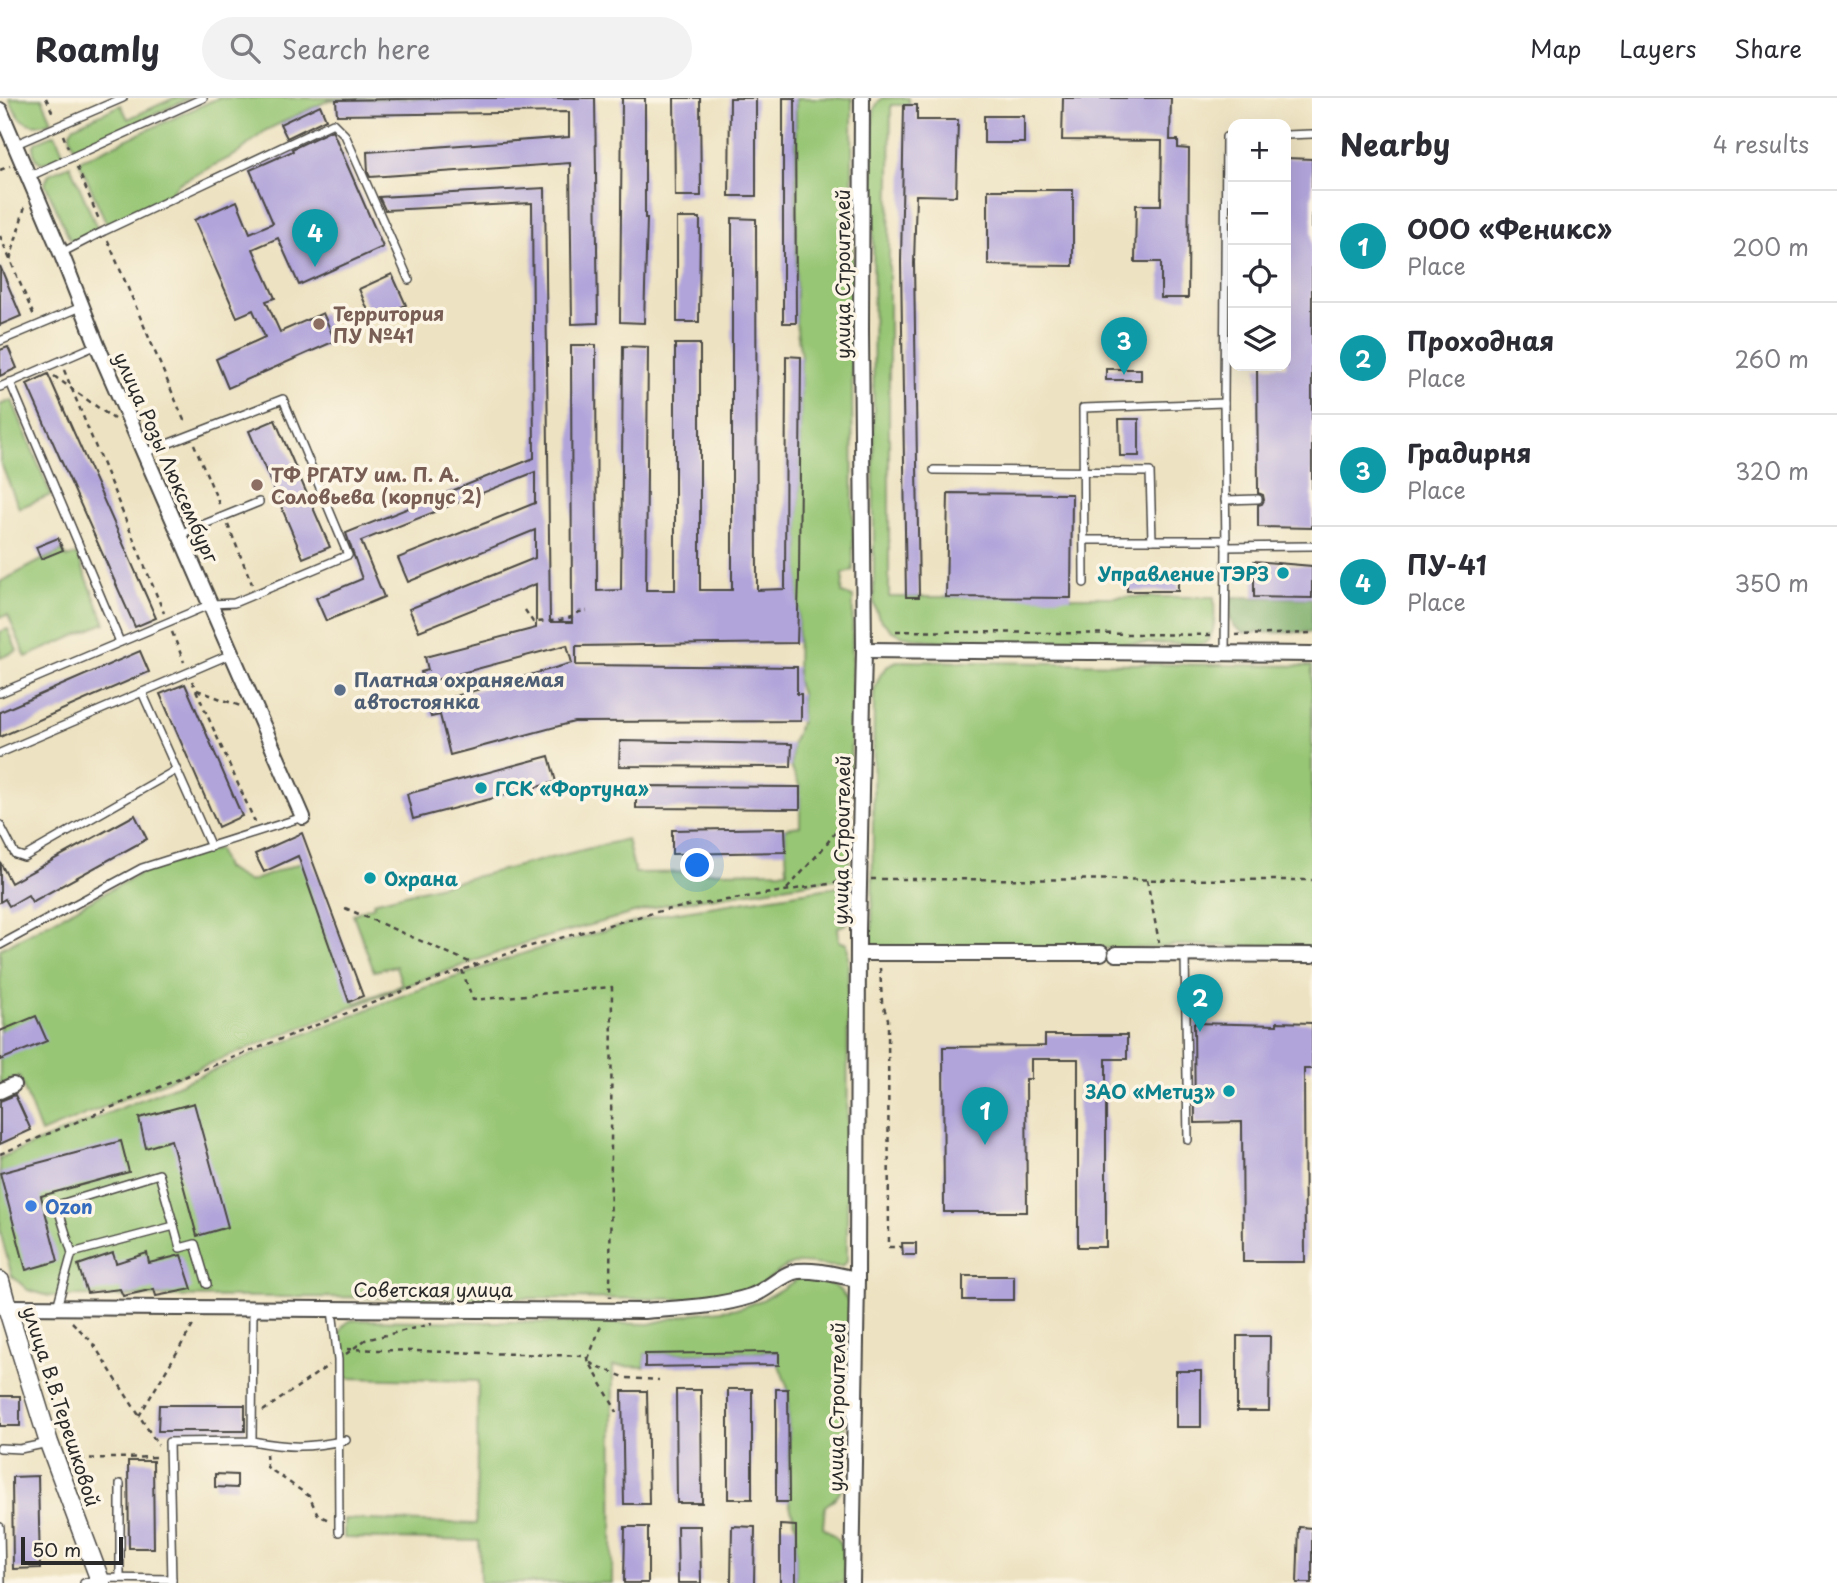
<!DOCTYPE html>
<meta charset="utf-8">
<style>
:root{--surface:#fff;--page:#f2f2f3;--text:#2b2b33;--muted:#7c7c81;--line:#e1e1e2;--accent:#1f6fb2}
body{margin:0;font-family:"Playpen Sans",sans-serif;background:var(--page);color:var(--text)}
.controls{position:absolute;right:21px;top:21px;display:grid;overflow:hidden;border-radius:14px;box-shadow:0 7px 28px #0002}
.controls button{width:63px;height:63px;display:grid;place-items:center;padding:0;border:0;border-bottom:2px solid var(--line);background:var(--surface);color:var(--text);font:35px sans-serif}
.scale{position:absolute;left:21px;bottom:18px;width:102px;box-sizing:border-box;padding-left:7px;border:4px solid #2b2b2b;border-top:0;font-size:19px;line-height:24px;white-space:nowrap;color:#2b2b2b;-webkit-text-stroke:5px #fcf5e5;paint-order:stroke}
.you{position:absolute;left:698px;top:768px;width:24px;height:24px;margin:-18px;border:5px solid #fff;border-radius:50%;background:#1a73e8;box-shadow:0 0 0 10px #1a73e833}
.badge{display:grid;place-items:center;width:46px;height:46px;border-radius:50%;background:var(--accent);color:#fff;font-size:23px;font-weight:700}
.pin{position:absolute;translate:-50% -58px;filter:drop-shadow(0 2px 4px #0008)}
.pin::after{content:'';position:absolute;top:37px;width:24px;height:21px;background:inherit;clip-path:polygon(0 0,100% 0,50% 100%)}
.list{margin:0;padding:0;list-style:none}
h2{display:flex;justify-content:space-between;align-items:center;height:91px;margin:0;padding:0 28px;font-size:30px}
h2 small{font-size:23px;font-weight:400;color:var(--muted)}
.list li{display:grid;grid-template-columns:46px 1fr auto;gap:21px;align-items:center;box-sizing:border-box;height:112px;padding:0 28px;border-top:2px solid var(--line)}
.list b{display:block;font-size:26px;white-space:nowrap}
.list p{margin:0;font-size:23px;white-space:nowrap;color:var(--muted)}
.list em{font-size:23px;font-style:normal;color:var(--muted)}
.icon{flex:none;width:38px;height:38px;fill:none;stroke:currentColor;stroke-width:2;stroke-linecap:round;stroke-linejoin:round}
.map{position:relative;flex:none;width:1312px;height:1485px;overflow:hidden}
header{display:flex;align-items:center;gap:42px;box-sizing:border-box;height:98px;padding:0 35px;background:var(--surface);border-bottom:2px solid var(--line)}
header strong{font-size:33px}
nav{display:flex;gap:38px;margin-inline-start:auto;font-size:24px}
.search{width:490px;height:63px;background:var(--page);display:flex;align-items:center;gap:18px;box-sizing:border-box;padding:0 24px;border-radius:38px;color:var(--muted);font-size:26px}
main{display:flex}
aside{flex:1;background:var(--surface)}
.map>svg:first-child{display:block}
</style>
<header>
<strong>Roamly</strong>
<div class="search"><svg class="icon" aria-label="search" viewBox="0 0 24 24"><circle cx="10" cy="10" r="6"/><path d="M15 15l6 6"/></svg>Search here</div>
<nav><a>Map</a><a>Layers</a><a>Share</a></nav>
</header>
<main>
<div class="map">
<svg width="1312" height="1485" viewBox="0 0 1312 1485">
<rect width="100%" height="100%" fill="#fcf5e5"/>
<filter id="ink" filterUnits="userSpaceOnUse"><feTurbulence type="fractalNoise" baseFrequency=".0143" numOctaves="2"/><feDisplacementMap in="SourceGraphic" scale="14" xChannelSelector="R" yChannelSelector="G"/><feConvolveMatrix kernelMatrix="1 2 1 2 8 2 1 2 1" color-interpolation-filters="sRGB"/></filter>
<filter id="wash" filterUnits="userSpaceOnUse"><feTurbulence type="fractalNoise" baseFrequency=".00686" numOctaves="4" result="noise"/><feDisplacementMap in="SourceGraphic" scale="28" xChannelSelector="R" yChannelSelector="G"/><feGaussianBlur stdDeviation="1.57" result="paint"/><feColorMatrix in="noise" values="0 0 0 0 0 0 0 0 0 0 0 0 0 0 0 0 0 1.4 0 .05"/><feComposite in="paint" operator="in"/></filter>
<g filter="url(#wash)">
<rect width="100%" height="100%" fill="#ede2c1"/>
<!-- green -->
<g fill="#97c675" stroke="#617850" stroke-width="2">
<path d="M9,0H42L52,23C28,33 18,22 9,0Z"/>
<path d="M174,0H190L78,51C72,49 70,40 70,34L74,28L121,7L128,21Z"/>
<path d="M218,0H462L329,2L266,32L237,56L179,85L166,100L107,127L79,63Z"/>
<path d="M796,0H852V2L853,225L846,228V236L852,240L853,472L843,476L842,495L853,499L849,767L846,778L842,780L663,807L525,845L400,890L181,977L41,1035L19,978L0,987V851L143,774L218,751L225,770L249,784L305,763L355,905L402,887L396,868L374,873L353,816L374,808L373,804L627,741L635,775L787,773L785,730L800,728V689L791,669L792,646L801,623V596L797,583L801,259L796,225Z"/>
<path d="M882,0H909V7H891L889,155V499H1214C1214,515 1218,535 1204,546L950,544L919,541L904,538L892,533L879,520L874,506L873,21C874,12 875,6 882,0Z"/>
<path d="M55,36L64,57C48,64 35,73 33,49L36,44Z"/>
<path d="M70,67L98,132L75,144L70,141L68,138L45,85L49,76Z"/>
<path d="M12,302L51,397L19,410L0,363V307Z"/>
<path d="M63,453L67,460L77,456L105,525L26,559L8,517L0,519V484L40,463Z"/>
<path d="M8,531L17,553L0,560V534Z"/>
<path d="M897,563L1312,568V850L1176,847L1156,850L872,851L874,594C878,580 882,569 897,563Z"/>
<path d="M843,788H846C849,795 852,817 848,824C846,827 842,828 838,829L839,843L847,846L848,852L847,1163L843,1168C827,1171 810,1162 793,1166C779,1170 770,1183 756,1189C737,1196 715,1197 696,1201L49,1198L28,1192L12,1178L0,1133V1060L184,984L404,897L528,854L665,816Z"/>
<path d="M800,1180C820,1179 840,1186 849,1205L843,1387C839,1397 834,1402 825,1408L823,1429C848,1444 844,1460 844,1485H796V1428L789,1404L788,1291L779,1267L778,1254L645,1256V1269L613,1268L612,1485H480L479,1443L344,1440V1421L476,1426L478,1283L345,1280C344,1274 345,1268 344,1263C342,1248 333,1229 352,1222L649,1226L695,1215L740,1210L764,1201Z"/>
</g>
<!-- forest -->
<path fill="#79ab66" stroke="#526b48" stroke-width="2" d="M1231,499L1312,500V534L1244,535C1226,526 1230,517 1231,499Z"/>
<g id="blocks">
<!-- building -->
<g fill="#b1a4da">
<path d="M462,0H595L598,225L572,226L570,65L370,79L368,75L367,54L569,39V14L337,17L336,2Z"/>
<path d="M622,0H645V120H647L644,225L620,224Z"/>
<path d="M674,0H700L701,98H675Z"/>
<path d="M730,0H756V98H729Z"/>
<path d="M783,0H795L796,225H783Z"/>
<path d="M1063,0H1171L1170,42H1178V50L1189,51L1188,200H1161V164H1135L1136,107H1161L1162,43L1062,42Z"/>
<path d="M320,7L326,21L287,40L280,26Z"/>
<path d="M904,7H917V22H958L956,98L916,97L914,165L919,499H906L901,164Z"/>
<rect x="984" y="18" width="40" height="27"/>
<path d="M332,32L383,149L299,187L278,140L253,151L275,200L266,203L280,234L323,215L335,243L228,290L216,261L265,239L253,212L237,219L194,122L237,103L250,135L273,125L250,72L293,53L292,51Z"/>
<path d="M1286,60L1312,61V430L1258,429V407L1262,406L1264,402L1263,397L1258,395L1257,268H1286Z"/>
<path d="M545,90L550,524H572L571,247H596L597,493L621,492L623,248L648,249L646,492H675V246H700V492H732V120L756,121L757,492L785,491L786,258L801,259L799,479L797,545L576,548V567L797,569V596H801V623L574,624L450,657L440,617L431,619L428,609L438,606V603L572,565L567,547L424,585L421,574L428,572L425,559L536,530V486L419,533L409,511L535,460V432L408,484L398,460L535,405V374L361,443L384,499L326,523L316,500L362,481L346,435L534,360L532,105L385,112L379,99Z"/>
<path d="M988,92H1073V168L988,167Z"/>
<path d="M677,120H700L699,224H677Z"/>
<path d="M0,168L21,218L0,227Z"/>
<path d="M392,176L406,207L372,222L359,191Z"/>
<path d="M8,249L17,270L0,278V252Z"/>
<rect x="1106" y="271" width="35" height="11"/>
<path d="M48,276L156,520L135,529L27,286Z"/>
<path d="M1119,321H1139V358H1120Z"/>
<path d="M275,322L330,449L303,460L249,333Z"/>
<path d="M948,395L1072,396L1071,500L946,499Z"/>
<path d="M58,440L63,452L41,461L36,449Z"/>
<path d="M1254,463L1312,468V500L1254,499Z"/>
<rect x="1127" y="480" width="51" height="13"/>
<path d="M140,553L149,574L0,639V614Z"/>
<path d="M185,586L242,718L218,729L160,596Z"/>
<path d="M620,643L792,646L791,669L619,668Z"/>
<path d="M549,658L556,684L413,721L407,696Z"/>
<path d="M636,688L800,689V711L636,710Z"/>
<path d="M135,717L147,741L32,804L28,797L9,808L5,801L0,804V764L11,785Z"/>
<path d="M785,730L786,754L672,756V732Z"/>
<path d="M302,735L363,898L349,904L298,758L264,774L255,756Z"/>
<path d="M36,918L47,943L0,962V933Z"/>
<path d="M1277,924L1312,925V971H1304L1305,1164H1243L1242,1024L1195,1025L1194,925L1277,927Z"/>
<path d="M1045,937H1127V961H1106V1149H1078V961H1031V981H1026L1027,1114H944L943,949L1045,948Z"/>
<path d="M15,997L31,1032L0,1046V1003Z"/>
<path d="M194,1005L228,1129L197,1138L171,1042L146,1050L139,1020Z"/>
<path d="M121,1043L129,1074L41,1098L58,1163L26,1172L0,1075Z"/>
<path d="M902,1145H916V1157H903Z"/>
<path d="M113,1155L116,1165L147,1155L149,1165L181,1157L192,1191L156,1198L154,1191L123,1198L120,1191L87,1195L78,1167Z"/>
<rect x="963" y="1178" width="51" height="24"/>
<path d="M1237,1238H1270L1269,1313H1237Z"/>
<path d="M779,1254V1267L645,1269V1256Z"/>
<rect x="1176" y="1273" width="25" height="56"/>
<rect x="728" y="1291" width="24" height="110"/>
<path d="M776,1291H788L789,1404H776Z"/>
<path d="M676,1292H701L702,1405H677Z"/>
<path d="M622,1293H647L649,1406H624Z"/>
<rect x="0" y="1298" width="20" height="30"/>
<path d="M159,1307H245V1333H158Z"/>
<path d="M128,1363H153L154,1450H129Z"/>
<path d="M215,1376L237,1377V1390L215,1389Z"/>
<path d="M38,1378L40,1470L13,1471L12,1379Z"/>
<path d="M780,1427L796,1428V1485H780Z"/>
<path d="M677,1428H700L701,1485H678Z"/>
<path d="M732,1428L755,1429L754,1485H731Z"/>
<path d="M625,1429H648V1485H624Z"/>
<path d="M1299,1429L1312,1430V1485H1297Z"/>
</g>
</g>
</g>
<g filter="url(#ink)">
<use href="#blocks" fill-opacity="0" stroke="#484642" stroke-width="2"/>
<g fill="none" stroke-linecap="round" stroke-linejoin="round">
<defs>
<g id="service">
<path d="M1286,37L1312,36"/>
<path d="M14,47L123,0"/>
<path d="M28,79L203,0"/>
<path d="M61,155L104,133L333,25L345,37L409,182"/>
<path d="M0,243L81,209"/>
<path d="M10,284L120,544"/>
<path d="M0,289L97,247"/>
<path d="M934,372L1150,374L1152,442"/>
<path d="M1225,402L1258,401"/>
<path d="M180,436L259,404"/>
<path d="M1084,442H1226"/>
<path d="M1226,449L1312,448"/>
<path d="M1084,485L1083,310L1224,305"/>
<path d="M1225,556L1226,449L1224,305L1226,39H1233"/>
<path d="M142,594L211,749"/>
<path d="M0,595L211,506L234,505L348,457L283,301L144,355"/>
<path d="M0,655L231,556"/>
<path d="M0,727L15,756L24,759L176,672"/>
<path d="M0,847L142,770L303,719"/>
<path d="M1185,857L1188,1042"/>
<path d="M174,1128L180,1150L195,1146L207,1186"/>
<path d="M57,1209L72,1155L57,1107L159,1076L174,1128L72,1155"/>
<path d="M332,1212L338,1262L339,1434"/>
<path d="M252,1343C289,1350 309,1350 346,1342"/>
<path d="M0,1350L20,1351L48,1345"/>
<path d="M120,1386V1480"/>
<path d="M0,1429L1,1485"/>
<path d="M84,1485L99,1480L172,1481"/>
<path d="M172,1485L169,1344L252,1343L253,1210"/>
</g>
<g id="minor">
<path d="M0,12L61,155L97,247L303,719"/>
<path d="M864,552L1312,556"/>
<path d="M859,855H1101"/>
<path d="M1116,856L1312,857"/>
<path d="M0,993L13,987"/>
<path d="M7,1209L644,1213C679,1210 717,1209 751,1198C767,1193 782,1175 798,1173C817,1171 839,1178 857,1181"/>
<path d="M852,1485L857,1181L858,834L864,552L861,232L862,0"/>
</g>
<path id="tertiary" d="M0,1183L7,1209L49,1345L101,1485"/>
</defs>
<!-- service casing -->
<use href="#service" stroke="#484642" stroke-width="10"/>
<!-- minor casing -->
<use href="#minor" stroke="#484642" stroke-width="18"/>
<!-- tertiary casing -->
<use href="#tertiary" stroke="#484642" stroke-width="21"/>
<!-- path -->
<g stroke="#484642" stroke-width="2.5" stroke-dasharray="5 5" stroke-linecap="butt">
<path d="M46,0L54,18"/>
<path d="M63,37L68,50"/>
<path d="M77,69L100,124"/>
<path d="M0,72L10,68"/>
<path d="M0,138L34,218"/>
<path d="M108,143L186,327"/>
<path d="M10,162L25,108"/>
<path d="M64,272L164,515"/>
<path d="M54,278L114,321"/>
<path d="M194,346L220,408"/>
<path d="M228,427L252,486"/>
<path d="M525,512L533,524C548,523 568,524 579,514L587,513"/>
<path d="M896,533L1214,537"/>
<path d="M172,534L184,564"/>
<path d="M1235,537L1312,535"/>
<path d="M192,583L255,724"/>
<path d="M197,592L240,608"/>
<path d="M871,781L1312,782"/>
<path d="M1147,782L1159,844"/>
<path d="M787,791L820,754L846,721"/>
<path d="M345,810L476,867"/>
<path d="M880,870L882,904L888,921L889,1149H903"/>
<path d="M462,872L473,902L612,889L610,1200"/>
<path d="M0,1056L184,979L403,893L527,849L664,812L847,783"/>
<path d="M72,1224L92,1244L158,1347"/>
<path d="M347,1251L586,1258L617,1314"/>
<path d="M346,1256L365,1242L432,1226"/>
<path d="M588,1261L602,1225"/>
<path d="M590,1265L626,1280L659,1282"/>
<path d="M263,1313L329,1267"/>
<path d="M139,1318L195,1224"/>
<path d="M266,1356L267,1369L309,1398L318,1417L329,1422"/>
<path d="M70,1361L158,1359"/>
</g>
<!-- service -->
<use href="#service" stroke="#fff" stroke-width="7"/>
<!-- minor -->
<use href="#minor" stroke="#fff" stroke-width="14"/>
<!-- tertiary -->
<use href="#tertiary" stroke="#fff" stroke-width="18"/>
</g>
</g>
<!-- markers -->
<g fill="#8d6e63" stroke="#fcf5e5" stroke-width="2.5">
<circle cx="319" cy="226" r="7"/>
<circle cx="257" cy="387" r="7"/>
</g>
<g fill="#0f9aa8" stroke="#fcf5e5" stroke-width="2.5">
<circle cx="1283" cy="475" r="7"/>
<circle cx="481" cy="690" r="7"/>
<circle cx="370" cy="780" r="7"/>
<circle cx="1229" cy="993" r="7"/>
</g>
<circle fill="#5c6f8a" stroke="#fcf5e5" stroke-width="2.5" cx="340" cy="592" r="7"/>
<circle fill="#3f7fe0" stroke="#fcf5e5" stroke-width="2.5" cx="31" cy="1108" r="7"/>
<g text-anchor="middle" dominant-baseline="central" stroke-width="7" stroke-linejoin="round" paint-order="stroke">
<!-- street labels -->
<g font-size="19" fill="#2b2b2b" stroke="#fcf5e5">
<text transform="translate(842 176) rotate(-90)">улица Строителей</text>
<text transform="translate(167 359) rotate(66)">улица Розы Люксембург</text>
<text transform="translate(841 742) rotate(-89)">улица Строителей</text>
<text x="433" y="1191">Советская улица</text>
<text transform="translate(62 1308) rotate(72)">улица В.В.Терешковой</text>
<text transform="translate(836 1309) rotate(-89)">улица Строителей</text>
</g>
<!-- education labels -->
<g font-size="19" font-weight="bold" fill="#785e54" stroke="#fcf5e5" text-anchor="start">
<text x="333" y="215">Территория<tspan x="333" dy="22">ПУ №41</tspan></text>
<text x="271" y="376">ТФ РГАТУ им. П. А.<tspan x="271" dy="22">Соловьева (корпус 2)</tspan></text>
</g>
<!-- culture labels -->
<g font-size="19" font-weight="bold" fill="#0d838f" stroke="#fcf5e5" text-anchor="end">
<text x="1269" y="475">Управление ТЭРЗ</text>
<text x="495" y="690" text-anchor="start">ГСК «Фортуна»</text>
<text x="384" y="780" text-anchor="start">Охрана</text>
<text x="1215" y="993">ЗАО «Метиз»</text>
</g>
<!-- service labels -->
<g font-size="19" font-weight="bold" fill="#4e5e75" stroke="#fcf5e5" text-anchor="start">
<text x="354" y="581">Платная охраняемая<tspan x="354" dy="22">автостоянка</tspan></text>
</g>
<!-- shop labels -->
<g font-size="19" font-weight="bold" fill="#366cbe" stroke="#fcf5e5" text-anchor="start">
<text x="45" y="1108">Ozon</text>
</g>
</g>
</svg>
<div class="controls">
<button>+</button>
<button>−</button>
<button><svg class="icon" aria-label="locate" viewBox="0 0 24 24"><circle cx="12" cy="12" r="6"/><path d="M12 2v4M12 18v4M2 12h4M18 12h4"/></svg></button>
<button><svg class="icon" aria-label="layers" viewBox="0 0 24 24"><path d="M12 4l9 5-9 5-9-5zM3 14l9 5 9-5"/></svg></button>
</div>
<div class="scale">50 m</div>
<div class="you"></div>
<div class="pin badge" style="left:985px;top:1047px;background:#0f9aa8">1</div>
<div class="pin badge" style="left:1200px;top:934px;background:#0f9aa8">2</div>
<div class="pin badge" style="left:1124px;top:277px;background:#0f9aa8">3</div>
<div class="pin badge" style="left:315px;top:169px;background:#0f9aa8">4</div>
</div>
<aside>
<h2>Nearby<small>4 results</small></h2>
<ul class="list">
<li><span class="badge" style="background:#0f9aa8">1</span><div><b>ООО «Феникс»</b><p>Place</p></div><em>200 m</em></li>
<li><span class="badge" style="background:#0f9aa8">2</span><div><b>Проходная</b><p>Place</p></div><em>260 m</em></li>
<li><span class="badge" style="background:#0f9aa8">3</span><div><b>Градирня</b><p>Place</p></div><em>320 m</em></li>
<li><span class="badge" style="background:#0f9aa8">4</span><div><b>ПУ-41</b><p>Place</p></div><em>350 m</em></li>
</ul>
</aside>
</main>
